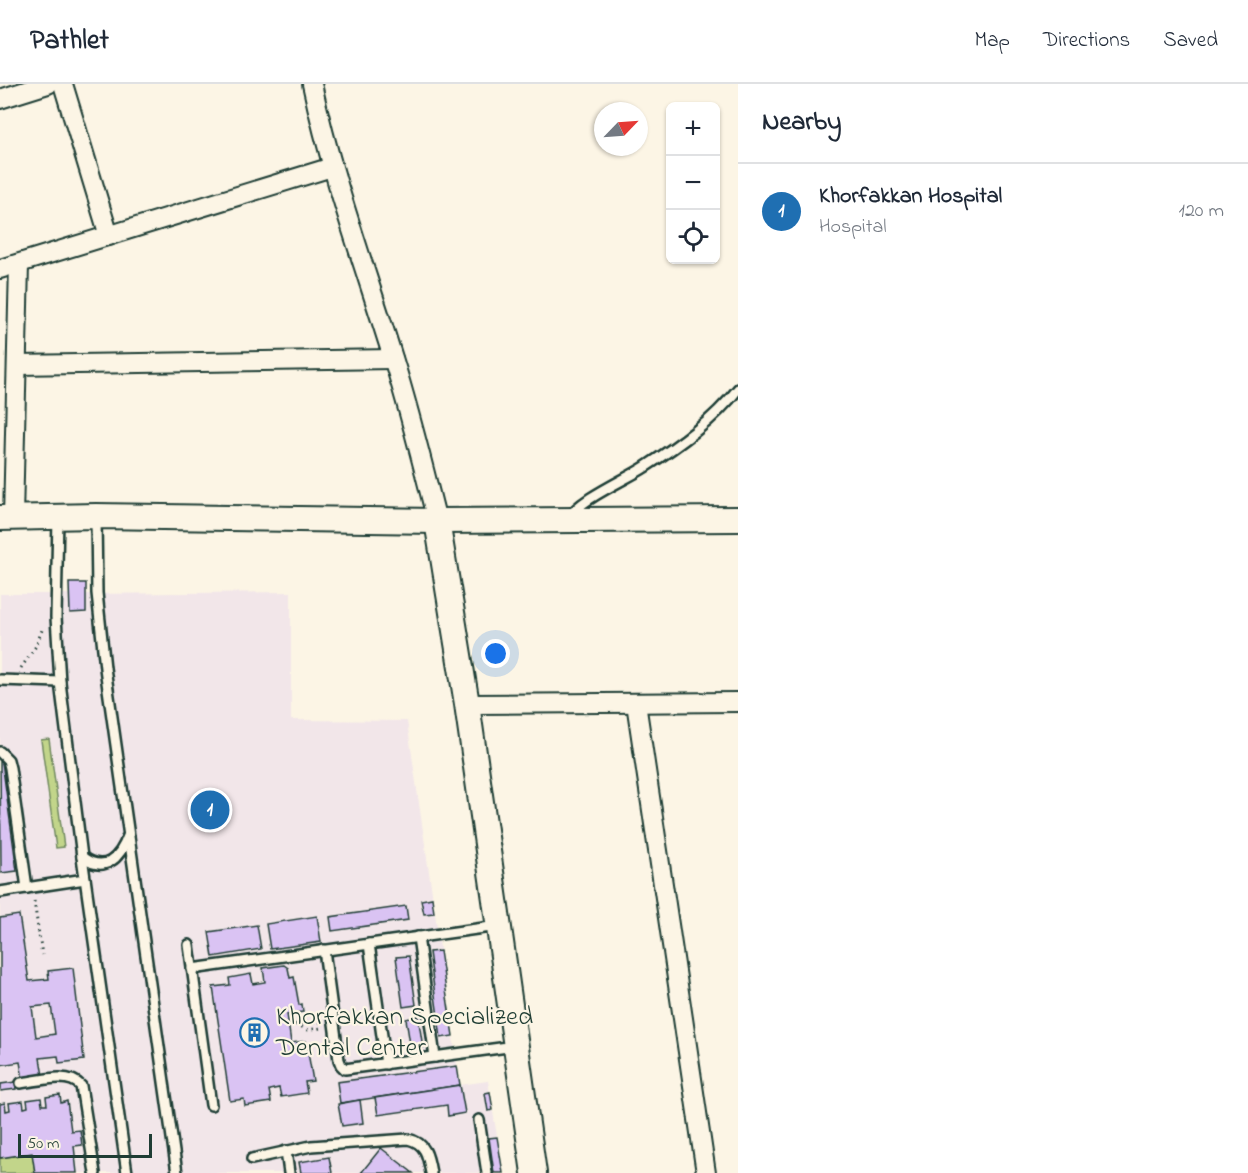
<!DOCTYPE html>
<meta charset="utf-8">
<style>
:root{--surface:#fff;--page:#f6f6f7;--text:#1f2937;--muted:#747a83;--line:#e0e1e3;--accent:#1f6fb2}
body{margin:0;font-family:"Indie Flower",sans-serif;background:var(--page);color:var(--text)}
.controls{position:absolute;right:18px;top:18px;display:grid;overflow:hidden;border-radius:9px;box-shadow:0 2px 4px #0004}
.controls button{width:54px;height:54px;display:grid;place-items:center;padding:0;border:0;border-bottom:2px solid var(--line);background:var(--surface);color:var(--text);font:30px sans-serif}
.compass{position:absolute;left:594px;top:18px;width:54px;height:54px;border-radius:50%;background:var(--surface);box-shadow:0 2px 4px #0004;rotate:65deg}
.scale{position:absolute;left:18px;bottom:15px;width:134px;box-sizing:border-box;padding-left:6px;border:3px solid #1f3d34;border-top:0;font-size:16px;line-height:21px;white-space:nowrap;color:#1f3d34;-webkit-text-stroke:4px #fcf5e5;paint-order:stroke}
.you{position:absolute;left:496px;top:570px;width:21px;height:21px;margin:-15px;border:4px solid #fff;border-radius:50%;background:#1a73e8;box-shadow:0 0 0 9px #1a73e833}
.badge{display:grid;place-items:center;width:39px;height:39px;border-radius:50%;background:var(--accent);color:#fff;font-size:20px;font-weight:700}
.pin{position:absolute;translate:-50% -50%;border:3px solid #fff;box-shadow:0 2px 6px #0006}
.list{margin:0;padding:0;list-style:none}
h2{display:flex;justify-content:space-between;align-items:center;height:78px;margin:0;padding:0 24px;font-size:26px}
h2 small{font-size:20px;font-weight:400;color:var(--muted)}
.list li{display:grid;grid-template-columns:39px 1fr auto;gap:18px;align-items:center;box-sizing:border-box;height:96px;padding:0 24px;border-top:2px solid var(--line)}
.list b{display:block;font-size:22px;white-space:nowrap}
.list p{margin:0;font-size:20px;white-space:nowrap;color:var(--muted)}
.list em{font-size:20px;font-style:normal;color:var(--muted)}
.icon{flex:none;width:33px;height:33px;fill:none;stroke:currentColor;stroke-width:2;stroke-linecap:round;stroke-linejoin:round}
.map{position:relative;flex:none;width:738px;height:1089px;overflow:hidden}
header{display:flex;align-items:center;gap:36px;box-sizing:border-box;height:84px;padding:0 30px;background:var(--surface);border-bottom:2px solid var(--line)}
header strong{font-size:28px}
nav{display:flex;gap:33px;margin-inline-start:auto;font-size:21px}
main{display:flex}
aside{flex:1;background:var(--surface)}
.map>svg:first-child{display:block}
</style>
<header>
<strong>Pathlet</strong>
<nav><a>Map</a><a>Directions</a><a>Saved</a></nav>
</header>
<main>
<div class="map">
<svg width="738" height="1089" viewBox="0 0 738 1089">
<rect width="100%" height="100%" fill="#fcf5e5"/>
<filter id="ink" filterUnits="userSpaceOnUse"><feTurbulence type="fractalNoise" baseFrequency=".0167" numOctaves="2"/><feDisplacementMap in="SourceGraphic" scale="12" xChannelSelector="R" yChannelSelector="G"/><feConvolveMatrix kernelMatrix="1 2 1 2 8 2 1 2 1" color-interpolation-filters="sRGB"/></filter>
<g filter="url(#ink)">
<!-- built -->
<path fill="#f2e6e9" d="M69,499H86V510L291,508V636L407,637L460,1001L488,997L503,1089H0V510H69Z"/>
<!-- green -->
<g fill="#c2d58a" stroke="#70895f" stroke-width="1.5">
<path d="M49,655L64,763L56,764L41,656Z"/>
<path d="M32,1069L35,1089H0V1074Z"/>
</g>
<!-- building -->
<g fill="#dac3f3" stroke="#1f3d34" stroke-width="1.5" fill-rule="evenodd">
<path d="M69,499H86V528L70,529Z"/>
<path d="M0,678H2L17,787L1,789Z"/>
<path d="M432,814L434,829L424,830L421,816Z"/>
<path d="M406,822L408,836L332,847L330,833Z"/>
<path d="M19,831L29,897L49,895L48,887L73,884L84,976L59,979L58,972L40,974L43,992L23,995L20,978L0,981V834ZM51,921L55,950L36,953L32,923Z"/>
<path d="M317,832L321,858L270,865L266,840Z"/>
<path d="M257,841L261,865L213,873L209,848Z"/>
<path d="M440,867L453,952L441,954L429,868Z"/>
<path d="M409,872L416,921L403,923L396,873Z"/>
<path d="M284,881L288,884L290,894L294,893L299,921L302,920L303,928L287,930L291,959L306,957L313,997L305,998L307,1009L281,1013L279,1004L269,1006L271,1018L245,1022L244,1015L230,1017L213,903L230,901L229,894L251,890L253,900L265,898L263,884Z"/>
<path d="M418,932L423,964L411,966L406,935Z"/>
<path d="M457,982L460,1001L340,1019L337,998Z"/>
<path d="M15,998L16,1005L1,1007V1000Z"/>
<path d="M460,1001L465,1029L448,1032L447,1021L378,1031L375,1014Z"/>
<path d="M490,1008L493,1026L488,1027L485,1009Z"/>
<path d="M60,1011L61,1019L67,1017L71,1047L80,1046L82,1061L74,1062L77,1089H35L32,1069L0,1074V1020L5,1019L6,1027L10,1026L9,1019L23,1017L24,1024L28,1023L27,1016L41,1014L42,1021H47L46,1013Z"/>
<path d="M360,1016L363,1039L342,1042L338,1020Z"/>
<path d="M497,1053L503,1089H494L489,1054Z"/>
<path d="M381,1064L413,1089H361Z"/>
<path d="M329,1073L332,1089H301L299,1078Z"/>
</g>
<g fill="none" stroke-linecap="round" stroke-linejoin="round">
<defs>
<g id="lane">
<path d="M58,433L56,533L60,598L82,773L127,1089"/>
<path d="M96,434L97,509L105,584L177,1089"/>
<path d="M569,434C578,416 627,395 645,383C679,361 713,337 738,305"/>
<path d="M0,596L60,598"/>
<path d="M0,668L8,676L10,684L27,804"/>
<path d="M82,773C105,790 120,774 128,752"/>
<path d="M0,808L85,795"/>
<path d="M418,853L435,973"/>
<path d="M369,860L386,980"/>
<path d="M189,861L211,1021"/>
<path d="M324,866L339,976L341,981L345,985L515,962"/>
<path d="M192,885L498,842"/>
<path d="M21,999C39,997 68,987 81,1002L95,1089"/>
<path d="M479,1036L487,1089"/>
<path d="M286,1067L289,1089"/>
<path d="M252,1075L311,1062L408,1055C426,1059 428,1072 431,1089"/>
</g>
<g id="street">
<path d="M63,0L109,152"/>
<path d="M312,0C332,94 365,183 393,274C410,328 423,382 437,437"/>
<path d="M0,15L48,0"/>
<path d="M0,185L332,83"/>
<path d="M17,281L393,275"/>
<path d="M13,434L19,180"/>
<path d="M636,619L706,1089"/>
<path d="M467,620L738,618"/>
</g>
<g id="secondary">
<path d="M0,434L96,432L437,437L738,435"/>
<path d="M437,437L467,620L534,1089"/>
</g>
</defs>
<!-- lane casing -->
<use href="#lane" stroke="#1f3d34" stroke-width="14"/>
<!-- street casing -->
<use href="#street" stroke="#1f3d34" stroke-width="22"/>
<!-- secondary casing -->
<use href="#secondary" stroke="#1f3d34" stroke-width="28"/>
<!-- path -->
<g stroke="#1f3d34" stroke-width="3" stroke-dasharray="1.5 4.5" stroke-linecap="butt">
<path d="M21,584L36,562L42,546"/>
<path d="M34,817L42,871"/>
<path d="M296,940L308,946L321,944"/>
<path d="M289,941L320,938"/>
</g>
<!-- lane -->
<use href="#lane" stroke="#fcf5e5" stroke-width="9"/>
<!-- street -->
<use href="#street" stroke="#fcf5e5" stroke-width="18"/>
<!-- secondary -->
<use href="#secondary" stroke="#fcf5e5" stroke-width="24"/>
</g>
</g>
<!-- icons -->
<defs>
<symbol id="building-ring" viewBox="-11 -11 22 22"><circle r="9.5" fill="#fcf5e5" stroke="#1f6fb2" stroke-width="1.5"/><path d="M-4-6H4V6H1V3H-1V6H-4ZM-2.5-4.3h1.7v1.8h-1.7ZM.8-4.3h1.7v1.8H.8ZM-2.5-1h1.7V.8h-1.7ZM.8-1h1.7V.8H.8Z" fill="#1f6fb2"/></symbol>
</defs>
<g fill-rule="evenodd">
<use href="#building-ring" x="238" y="932" width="33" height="33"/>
</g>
<g text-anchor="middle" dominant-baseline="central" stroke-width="4.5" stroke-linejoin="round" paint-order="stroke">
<!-- poi labels -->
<g font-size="27" fill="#1f3d34" stroke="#fcf5e5" text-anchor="start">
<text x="276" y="933">Khorfakkan Specialized<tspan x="276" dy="31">Dental Center</tspan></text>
</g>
</g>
</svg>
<div class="controls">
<button>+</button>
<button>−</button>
<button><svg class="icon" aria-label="locate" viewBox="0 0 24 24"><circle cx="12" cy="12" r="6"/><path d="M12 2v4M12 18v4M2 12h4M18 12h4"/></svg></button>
</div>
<svg class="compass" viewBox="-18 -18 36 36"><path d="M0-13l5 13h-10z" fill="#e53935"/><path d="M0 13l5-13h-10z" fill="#747a83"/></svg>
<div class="scale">50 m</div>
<div class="you"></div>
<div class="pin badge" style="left:210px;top:726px">1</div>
</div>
<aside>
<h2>Nearby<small></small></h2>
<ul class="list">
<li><span class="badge">1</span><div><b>Khorfakkan Hospital</b><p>Hospital</p></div><em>120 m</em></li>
</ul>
</aside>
</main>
